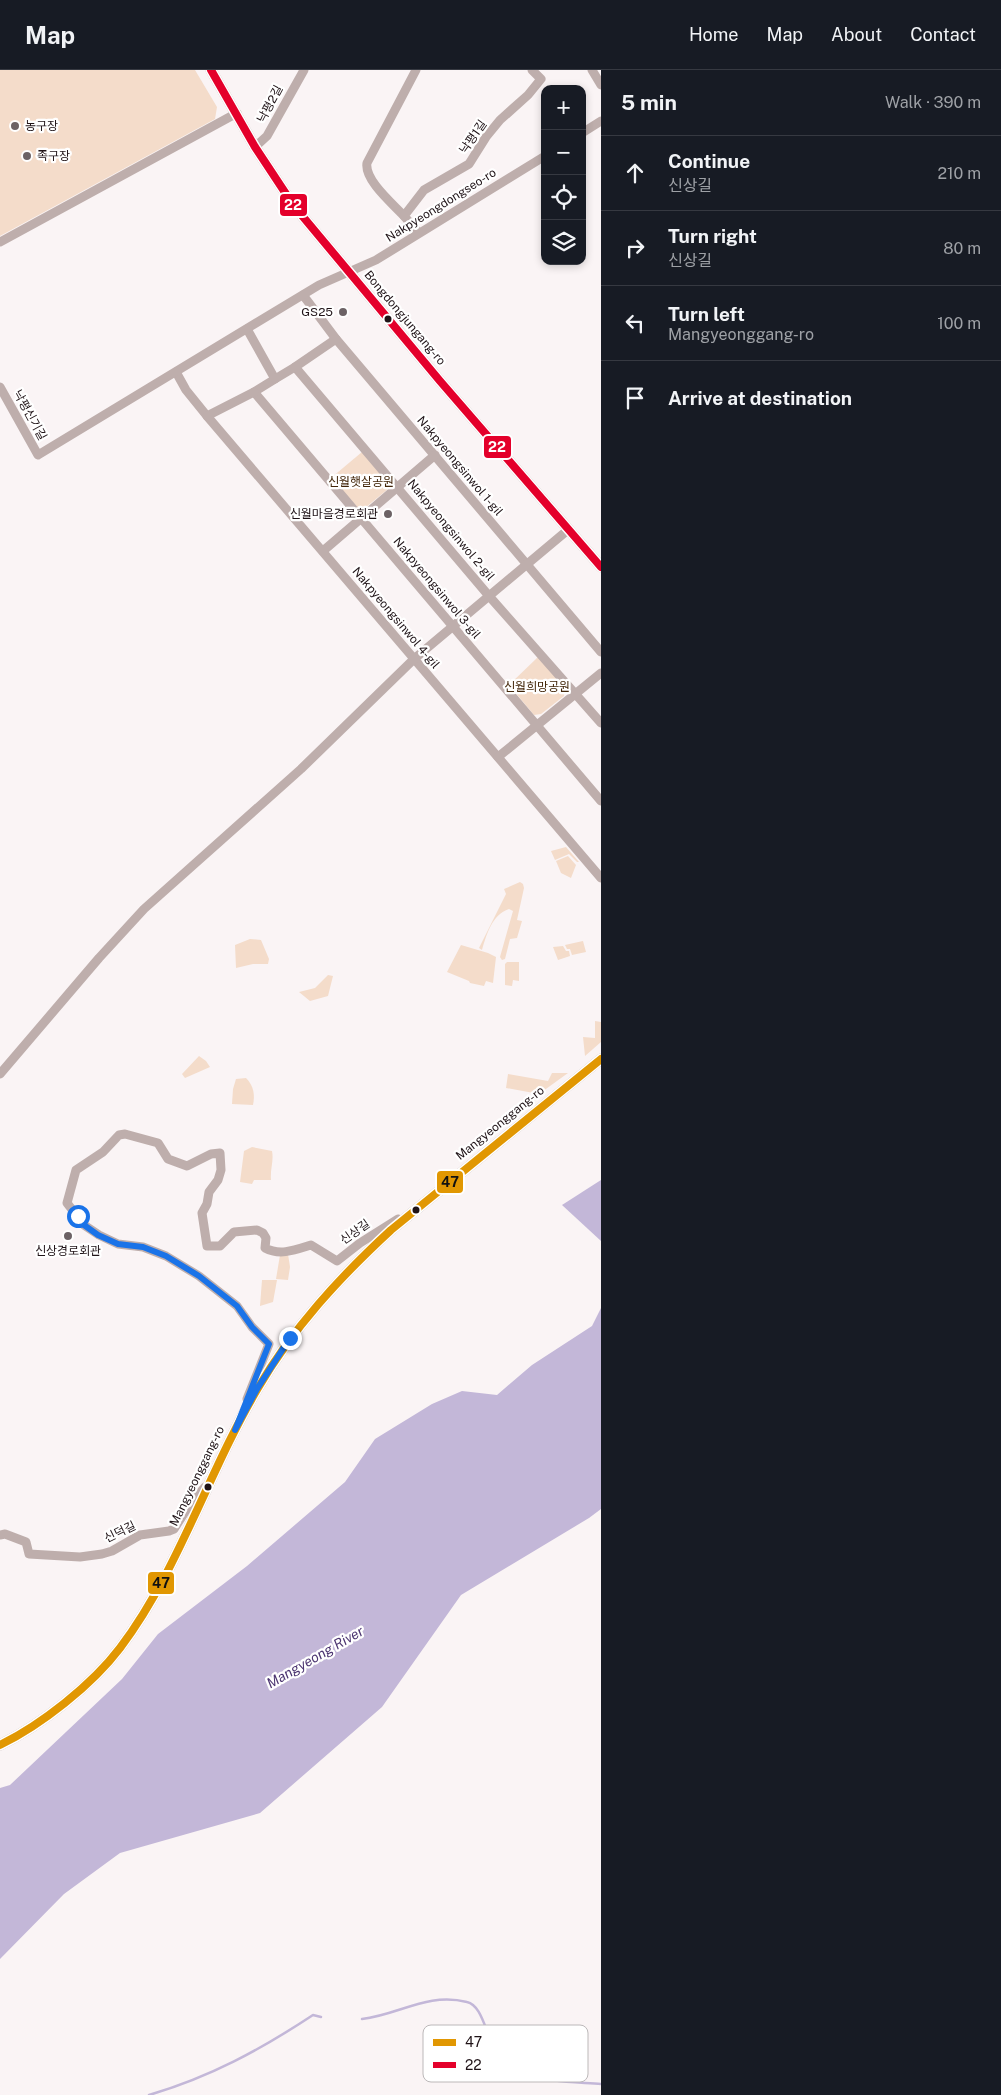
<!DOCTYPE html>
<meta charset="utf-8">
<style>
:root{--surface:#171b24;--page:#20242c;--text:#f1f3f6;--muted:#9ea1a6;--line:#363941}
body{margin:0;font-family:"Public Sans","Noto Sans KR",sans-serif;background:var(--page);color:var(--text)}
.controls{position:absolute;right:15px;top:15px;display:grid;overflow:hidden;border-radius:10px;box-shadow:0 2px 8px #0003}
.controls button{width:45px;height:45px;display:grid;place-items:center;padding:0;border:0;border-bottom:1px solid var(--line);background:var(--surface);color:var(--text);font:25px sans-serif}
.stop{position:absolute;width:15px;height:15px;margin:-11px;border:4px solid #1a73e8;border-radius:50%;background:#fff}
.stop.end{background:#1a73e8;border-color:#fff;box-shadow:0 1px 5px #0008}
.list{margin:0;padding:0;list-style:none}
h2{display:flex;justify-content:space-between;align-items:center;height:65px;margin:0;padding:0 20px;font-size:21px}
h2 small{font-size:16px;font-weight:400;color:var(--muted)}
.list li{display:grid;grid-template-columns:32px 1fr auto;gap:15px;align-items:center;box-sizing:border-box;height:75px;padding:0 20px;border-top:1px solid var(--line)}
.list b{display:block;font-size:19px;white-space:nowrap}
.list p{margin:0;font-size:16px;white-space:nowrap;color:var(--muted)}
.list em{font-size:16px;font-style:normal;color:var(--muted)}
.icon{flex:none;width:28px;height:28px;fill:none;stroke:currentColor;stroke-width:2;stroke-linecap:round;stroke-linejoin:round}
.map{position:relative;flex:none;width:601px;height:2025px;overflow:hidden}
header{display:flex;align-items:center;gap:30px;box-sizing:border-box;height:70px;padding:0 25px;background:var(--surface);border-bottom:1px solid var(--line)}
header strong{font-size:24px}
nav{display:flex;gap:28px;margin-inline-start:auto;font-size:18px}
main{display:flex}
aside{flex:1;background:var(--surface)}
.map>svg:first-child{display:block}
</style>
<header>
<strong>Map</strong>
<nav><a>Home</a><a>Map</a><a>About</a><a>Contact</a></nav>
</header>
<main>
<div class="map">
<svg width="601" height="2025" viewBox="0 0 601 2025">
<rect width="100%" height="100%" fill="#faf4f5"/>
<!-- green -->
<g fill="#f4dcca">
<path d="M0,0H195L217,37L215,49L0,166Z"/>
<path d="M362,382L388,413V419L365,438H358L331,408Z"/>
<path d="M538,587L565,618L564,626L541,644L534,645L509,615Z"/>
<path d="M566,777L579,792H577L569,784L555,790L551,781Z"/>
<path d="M568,786L576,795L571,808L561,803L556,791Z"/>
<path d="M520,812L523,814L524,818L517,850L522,851L517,868L510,869L505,889L502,890L500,887L513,841L509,839C492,845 487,863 482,880L479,878L506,824L504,819Z"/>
<path d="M250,869L261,870L269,889L268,894H253L236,898L235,875Z"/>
<path d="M583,871L586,882L572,885L570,879H567L565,875Z"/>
<path d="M461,875L488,883L496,887L493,913L486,911L484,916L470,913L469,911L447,902Z"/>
<path d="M563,876L566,881H569L570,886L558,890L553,877Z"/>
<path d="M507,892H519V911L513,910L512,916L505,915V894Z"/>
<path d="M328,905L333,906L328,926L310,931L299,922L315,918Z"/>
<path d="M595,951L601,952V972L585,986L583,967L595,968Z"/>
<path d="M199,986L206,991L210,997L185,1008L182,1004Z"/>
<path d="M552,1003H568L539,1024L506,1018L508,1004L548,1011Z"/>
<path d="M246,1008C254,1016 255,1025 253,1035L232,1034L233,1019L236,1009Z"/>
<path d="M252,1077L272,1081C274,1091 270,1099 271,1110H254L252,1114L240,1112L244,1081Z"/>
<path d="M288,1184L290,1197L288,1210L276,1209L280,1185Z"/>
<path d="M262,1210H277L273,1232L260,1236Z"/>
</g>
<!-- water -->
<g fill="#c3b7d8">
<path d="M601,1110V1171L562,1135Z"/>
<path d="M601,1238V1439L589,1448L461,1525L382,1637L260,1743L120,1783L64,1824L0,1889V1718L10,1715L122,1609L158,1564L247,1496L345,1412L375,1369L432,1334L462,1321L497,1325L532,1295L592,1256Z"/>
</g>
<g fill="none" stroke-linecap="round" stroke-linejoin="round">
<!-- stream -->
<g stroke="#c3b7d8" stroke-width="2.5">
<path d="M362,1949C399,1945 427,1922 467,1932C481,1935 485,1960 492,1972C500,1983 514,1995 526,2002C545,2013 579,2012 601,2014"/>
<path d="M149,2025C210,2007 260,1980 313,1945L321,1947"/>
</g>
<!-- minor -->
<g stroke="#beaeac" stroke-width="9">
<path d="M592,0L601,15"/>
<path d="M582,63L601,51"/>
<path d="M255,77L267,66L304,0"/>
<path d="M404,146C393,134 364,110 367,93L416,0"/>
<path d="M418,162L404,146L424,120L469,94L486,67L500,50L528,25L541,9L532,0"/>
<path d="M0,172L237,43"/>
<path d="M303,225L336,269L601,582"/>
<path d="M247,259L275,309L254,322L601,731"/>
<path d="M336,269L295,297L489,526L601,653"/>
<path d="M176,302L186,320L207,346L601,808"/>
<path d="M275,309L295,297"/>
<path d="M0,317L38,385L319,215L376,190L545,86"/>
<path d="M207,346L254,322"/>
<path d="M323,481L435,385"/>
<path d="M498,687L601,603"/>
<path d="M0,1004L99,888L144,839L301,699L414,589L569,459"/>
<path d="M247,1329L269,1274L252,1257L237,1236L199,1206L166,1186L143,1177L118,1174L99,1165L84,1155L67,1133L76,1100L103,1082L119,1065L125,1064L158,1073L168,1089L187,1096L211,1084L220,1083L221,1100L218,1110L209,1122L207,1134L202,1143L207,1176H220L234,1162L257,1160L263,1163L266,1168L265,1178C280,1186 295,1180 311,1175L337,1191L360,1173L398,1149"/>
<path d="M0,1465L5,1464L26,1472L29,1484L80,1487L102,1484L112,1481L140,1465L169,1461L174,1459L190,1434L205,1417"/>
</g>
<!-- tertiary -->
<g stroke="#beaeac" stroke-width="11">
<path d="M211,0L255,77L294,136L440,311L601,497"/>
<path d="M0,1675C41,1655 92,1615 120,1578C179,1500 208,1402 258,1318C293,1258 339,1208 391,1160L601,989"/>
</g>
<defs>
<path id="bus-1" d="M0,1675C41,1655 92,1615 120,1578C179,1500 208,1402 258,1318C293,1258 339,1208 391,1160L601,989"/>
<path id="bus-2" d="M211,0L255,77L294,136L440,311L601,497"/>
</defs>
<!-- bus-1 casing -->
<use href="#bus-1" stroke="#fff" stroke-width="11"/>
<!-- bus-2 casing -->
<use href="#bus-2" stroke="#fff" stroke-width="11"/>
<!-- bus-1 -->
<use href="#bus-1" stroke="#e19702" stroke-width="8"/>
<!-- bus-2 -->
<use href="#bus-2" stroke="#e4002b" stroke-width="8"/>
</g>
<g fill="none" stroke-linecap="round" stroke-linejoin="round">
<!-- route -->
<path stroke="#1a73e8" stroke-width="6" d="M78,1146L84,1155L98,1165L118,1174L143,1177L166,1186L199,1206L237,1236L252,1257L269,1274L235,1360L257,1319L290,1268"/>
</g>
<!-- markers -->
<g fill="#6c6265" stroke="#fff" stroke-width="2">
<circle cx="15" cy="56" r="5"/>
<circle cx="27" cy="86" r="5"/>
<circle cx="343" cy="242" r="5"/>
<circle cx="388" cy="444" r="5"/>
<circle cx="68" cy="1166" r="5"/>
</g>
<g fill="#1f1317" stroke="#fff" stroke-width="2">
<circle cx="388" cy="249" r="4.5"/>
<circle cx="416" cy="1140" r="4.5"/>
<circle cx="208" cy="1417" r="4.5"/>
</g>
<g text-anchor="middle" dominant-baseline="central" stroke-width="4.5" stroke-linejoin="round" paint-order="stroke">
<!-- street labels -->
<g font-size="12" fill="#1f1317" stroke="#fff">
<text transform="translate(270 34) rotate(-62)">낙평2길</text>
<text transform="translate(473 67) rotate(-55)">낙평1길</text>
<text transform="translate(441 135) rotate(-32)">Nakpyeongdongseo-ro</text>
<text transform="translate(405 248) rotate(50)">Bongdongjungang-ro</text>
<text transform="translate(30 345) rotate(61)">낙평신기길</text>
<text transform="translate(460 396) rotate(50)">Nakpyeongsinwol 1-gil</text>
<text transform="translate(451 460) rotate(50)">Nakpyeongsinwol 2-gil</text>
<text transform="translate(437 518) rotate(50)">Nakpyeongsinwol 3-gil</text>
<text transform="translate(396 548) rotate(50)">Nakpyeongsinwol 4-gil</text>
<text transform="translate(500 1053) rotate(-39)">Mangyeonggang-ro</text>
<text transform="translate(355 1162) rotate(-35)">신상길</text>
<text transform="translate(197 1406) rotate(-64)">Mangyeonggang-ro</text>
<text transform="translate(120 1462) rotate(-26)">신덕길</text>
</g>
<!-- poi labels -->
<g font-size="12" fill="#1f1317" stroke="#fff" text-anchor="start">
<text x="25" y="56">농구장</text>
<text x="37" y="86">족구장</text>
<text x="333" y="242" text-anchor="end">GS25</text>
<text x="378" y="444" text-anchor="end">신월마을경로회관</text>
<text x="68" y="1181" text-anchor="middle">신상경로회관</text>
</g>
<!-- park labels -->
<g font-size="12" fill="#412508" stroke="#fff">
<text x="361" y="412">신월햇살공원</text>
<text x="537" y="617">신월희망공원</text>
</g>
<!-- water labels -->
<g font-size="14" font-style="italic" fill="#4c3571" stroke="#fff">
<text transform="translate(315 1587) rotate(-30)">Mangyeong River</text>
</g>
</g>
<!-- legend -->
<rect x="423" y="1955" width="165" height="57" rx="8" fill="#fff" stroke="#bcb8b9" stroke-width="1"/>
<rect x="433" y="1969" width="23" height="7" fill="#e19702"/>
<rect x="433" y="1992" width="23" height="6" fill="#e4002b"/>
<g font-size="14" fill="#1f1317">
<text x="465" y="1977">47</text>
<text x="465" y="2000">22</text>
</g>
<g stroke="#fff" stroke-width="2">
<rect x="279" y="123" width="29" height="24" rx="5" fill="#e4002b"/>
<rect x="483" y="365" width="29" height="24" rx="5" fill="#e4002b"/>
<rect x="436" y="1100" width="28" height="24" rx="5" fill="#e19702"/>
<rect x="147" y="1501" width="28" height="24" rx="5" fill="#e19702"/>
</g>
<g font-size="14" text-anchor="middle" font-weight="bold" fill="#fff">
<text x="293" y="140">22</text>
<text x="497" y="382">22</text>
</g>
<g font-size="14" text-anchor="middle" font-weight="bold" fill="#111">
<text x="450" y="1117">47</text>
<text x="161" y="1518">47</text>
</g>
</svg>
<div class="controls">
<button>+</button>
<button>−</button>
<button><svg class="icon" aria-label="locate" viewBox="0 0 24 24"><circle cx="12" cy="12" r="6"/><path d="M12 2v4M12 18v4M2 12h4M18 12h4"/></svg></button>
<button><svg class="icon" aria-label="layers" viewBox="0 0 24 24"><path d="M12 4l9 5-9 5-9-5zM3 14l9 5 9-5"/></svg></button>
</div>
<div class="stop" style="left:78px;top:1146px"></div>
<div class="stop end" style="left:290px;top:1268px"></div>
</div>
<aside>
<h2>5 min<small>Walk · 390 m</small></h2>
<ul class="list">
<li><svg class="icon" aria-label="ahead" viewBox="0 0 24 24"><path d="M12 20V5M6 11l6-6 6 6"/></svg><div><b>Continue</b><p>신상길</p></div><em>210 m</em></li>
<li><svg class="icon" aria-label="right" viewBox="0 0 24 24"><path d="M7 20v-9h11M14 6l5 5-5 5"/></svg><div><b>Turn right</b><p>신상길</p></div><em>80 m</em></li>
<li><svg class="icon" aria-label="left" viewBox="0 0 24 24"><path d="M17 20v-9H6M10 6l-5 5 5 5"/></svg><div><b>Turn left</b><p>Mangyeonggang-ro</p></div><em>100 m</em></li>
<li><svg class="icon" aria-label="arrive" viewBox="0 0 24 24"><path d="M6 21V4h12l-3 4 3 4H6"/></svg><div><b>Arrive at destination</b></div></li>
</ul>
</aside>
</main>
